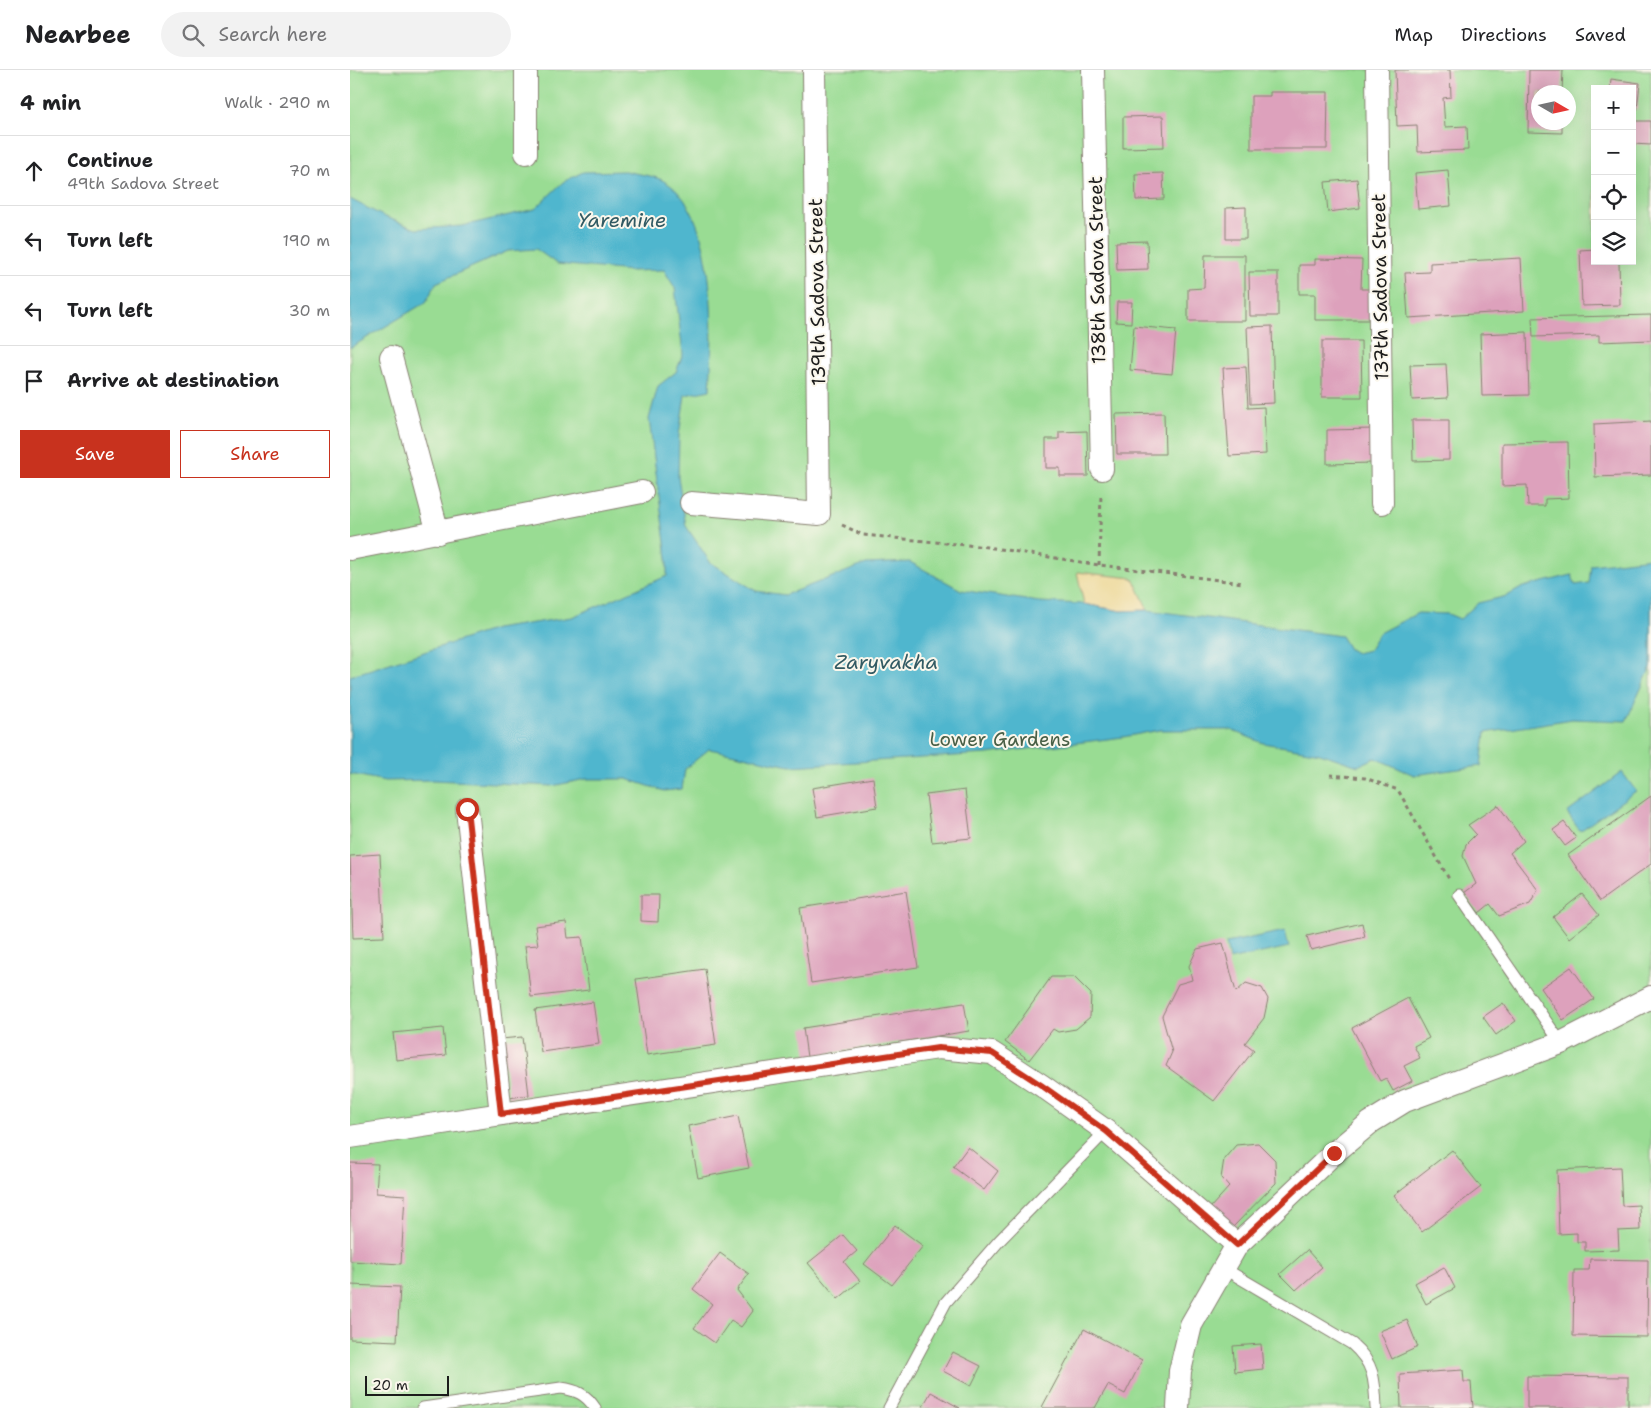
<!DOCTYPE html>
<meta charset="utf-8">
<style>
:root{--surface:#fff;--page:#f2f2f2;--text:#202124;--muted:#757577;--line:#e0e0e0;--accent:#c8321e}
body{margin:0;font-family:"Shantell Sans",sans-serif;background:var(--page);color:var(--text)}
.controls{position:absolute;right:15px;top:15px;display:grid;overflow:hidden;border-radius:0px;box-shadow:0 5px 20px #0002}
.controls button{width:45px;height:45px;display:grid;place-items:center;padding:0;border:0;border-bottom:1px solid var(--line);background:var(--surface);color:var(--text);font:25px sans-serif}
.compass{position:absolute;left:1181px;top:15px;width:45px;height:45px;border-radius:50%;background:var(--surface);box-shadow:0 5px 20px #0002;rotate:99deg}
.scale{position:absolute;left:15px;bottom:12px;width:84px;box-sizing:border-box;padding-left:5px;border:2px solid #1c1c1c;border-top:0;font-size:14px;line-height:18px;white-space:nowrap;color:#1c1c1c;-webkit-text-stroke:4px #fbf7ec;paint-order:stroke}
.stop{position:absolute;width:15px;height:15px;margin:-11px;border:4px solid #c8321e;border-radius:50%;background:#fff}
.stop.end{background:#c8321e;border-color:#fff;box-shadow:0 1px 5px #0008}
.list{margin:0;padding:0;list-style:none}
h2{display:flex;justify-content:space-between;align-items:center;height:65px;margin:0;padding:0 20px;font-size:21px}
h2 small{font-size:16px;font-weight:400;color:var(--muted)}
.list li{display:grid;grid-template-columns:32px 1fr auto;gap:15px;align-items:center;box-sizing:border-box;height:70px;padding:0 20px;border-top:1px solid var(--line)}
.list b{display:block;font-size:19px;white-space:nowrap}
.list p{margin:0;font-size:16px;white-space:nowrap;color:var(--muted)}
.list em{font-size:16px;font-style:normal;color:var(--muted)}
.actions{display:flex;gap:10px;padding:15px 20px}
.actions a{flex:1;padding:11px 0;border:1px solid var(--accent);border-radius:0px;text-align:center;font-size:18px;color:var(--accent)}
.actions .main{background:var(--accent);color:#fff}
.icon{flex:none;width:28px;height:28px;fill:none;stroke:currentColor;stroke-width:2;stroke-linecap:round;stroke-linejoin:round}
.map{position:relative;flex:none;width:1301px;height:1338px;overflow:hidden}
header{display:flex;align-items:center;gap:30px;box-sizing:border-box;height:70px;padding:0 25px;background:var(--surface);border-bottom:1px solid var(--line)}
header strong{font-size:24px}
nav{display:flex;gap:28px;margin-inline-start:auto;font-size:18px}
.search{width:350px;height:45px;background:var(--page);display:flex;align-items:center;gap:12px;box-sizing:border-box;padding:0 18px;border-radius:28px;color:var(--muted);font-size:19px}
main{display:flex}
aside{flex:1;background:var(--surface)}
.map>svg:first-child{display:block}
</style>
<header>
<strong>Nearbee</strong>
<div class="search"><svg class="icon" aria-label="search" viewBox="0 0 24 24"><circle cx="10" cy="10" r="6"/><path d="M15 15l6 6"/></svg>Search here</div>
<nav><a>Map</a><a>Directions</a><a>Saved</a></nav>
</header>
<main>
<aside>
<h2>4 min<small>Walk · 290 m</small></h2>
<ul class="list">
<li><svg class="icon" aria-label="ahead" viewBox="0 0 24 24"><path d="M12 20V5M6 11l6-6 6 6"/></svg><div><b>Continue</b><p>49th Sadova Street</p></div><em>70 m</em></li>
<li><svg class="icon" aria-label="left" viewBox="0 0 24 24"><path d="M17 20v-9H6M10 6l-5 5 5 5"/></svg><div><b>Turn left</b></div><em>190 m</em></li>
<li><svg class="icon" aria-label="left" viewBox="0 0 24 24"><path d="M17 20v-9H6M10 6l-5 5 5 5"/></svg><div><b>Turn left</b></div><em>30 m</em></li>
<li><svg class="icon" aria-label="arrive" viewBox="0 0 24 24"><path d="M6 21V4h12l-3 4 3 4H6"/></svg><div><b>Arrive at destination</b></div></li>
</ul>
<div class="actions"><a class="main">Save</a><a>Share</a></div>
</aside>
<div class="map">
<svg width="1301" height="1338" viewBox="0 0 1301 1338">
<rect width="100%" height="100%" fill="#fbf7ec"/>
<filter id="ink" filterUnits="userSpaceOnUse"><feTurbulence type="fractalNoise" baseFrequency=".02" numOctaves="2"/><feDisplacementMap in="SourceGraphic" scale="10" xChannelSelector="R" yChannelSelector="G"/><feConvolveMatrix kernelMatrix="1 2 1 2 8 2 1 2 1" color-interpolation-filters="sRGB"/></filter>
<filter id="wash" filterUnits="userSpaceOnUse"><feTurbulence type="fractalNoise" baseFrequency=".0096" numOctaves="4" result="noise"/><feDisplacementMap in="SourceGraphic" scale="20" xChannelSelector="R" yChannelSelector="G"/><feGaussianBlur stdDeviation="1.12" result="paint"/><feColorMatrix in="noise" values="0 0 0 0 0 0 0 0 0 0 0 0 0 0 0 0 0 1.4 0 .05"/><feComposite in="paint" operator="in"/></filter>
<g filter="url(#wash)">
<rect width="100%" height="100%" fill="#f5e3c9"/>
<!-- green -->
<path fill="#99dc93" stroke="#5a7c58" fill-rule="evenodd" d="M0,0H1301V1338H0ZM1245,19H1282V191H1245ZM1188,22H1218V52H1188Z"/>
<!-- sand -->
<path fill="#eeda9e" stroke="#857b5d" d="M727,502L783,508L798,540L771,541L734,534Z"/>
<!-- water -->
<g fill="#50b6ce" stroke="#366975">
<path d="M275,101C286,104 302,105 312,110C369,139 363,265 360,320L335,325L329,365L328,407L336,456L360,492L406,521L435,525L516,494L560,492L611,520L689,532L734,534L771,541L798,540L991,566L999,579L1006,583L1019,580L1029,563L1068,543L1098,544L1110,549L1128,533L1157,526L1173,517L1222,505L1225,515L1239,513L1241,495L1301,488V597L1276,651L1222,649L1135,663L1131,696L1064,705L1025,688L1008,696L970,683L913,673L881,660H810L773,667L637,684L441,696C413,692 387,683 359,679L335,699L332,719L314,721L277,709H236L202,716L84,710L35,711L0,704V606L145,559L222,547L317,506V488L299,349L308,316L326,302L333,284L325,218L314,200L281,201L207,194L186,179L158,181L86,213L76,232L0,278V129L33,146L66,159L112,156L185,139L213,112L233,102Z"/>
<path d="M1272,702L1286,721L1230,761L1217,743Z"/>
<path d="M935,861L939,877L879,890L876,873Z"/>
</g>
<g id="blocks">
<!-- building -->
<g fill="#dda1bc">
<path d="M1045,0H1100L1101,27L1093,28L1095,57L1117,56L1118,80L1068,82L1067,55L1047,56Z"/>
<path d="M1179,0H1213L1212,22H1188V52H1212V63L1178,62Z"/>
<path d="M1261,9L1290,13L1287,40L1282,39V19H1260Z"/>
<path d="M920,22H978L977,79H901V26H920Z"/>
<path d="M813,46L814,77L773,78V47Z"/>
<path d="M1282,51H1301V75L1282,74Z"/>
<path d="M1098,100L1101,136L1068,139L1065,103Z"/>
<path d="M813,103L814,129L786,130L785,104Z"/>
<path d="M1007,109L1010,138L978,142L975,112Z"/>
<path d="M896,137V169H876V138Z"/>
<path d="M797,171L798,199L767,200L766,172Z"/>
<path d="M1245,179V191H1269L1270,235L1232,236L1230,180Z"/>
<path d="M855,185H895V251H838V219L854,218Z"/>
<path d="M1171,188L1174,241L1058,248L1055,203L1080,202V193Z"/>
<path d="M965,189L1012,190L1011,219H1024V250H965V224H949V195H965Z"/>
<path d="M899,202H928V246H900Z"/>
<path d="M767,232H782L781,253L766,252Z"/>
<path d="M1301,245V270L1249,272V265L1183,267L1182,248Z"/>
<path d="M784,256L826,260L822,304L780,300Z"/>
<path d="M922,256L924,333L900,334L897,257Z"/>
<path d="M1177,262L1179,325L1132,326L1130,264Z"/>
<path d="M972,271H1011L1012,327H972Z"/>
<path d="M1096,294L1098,328L1062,330L1060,295Z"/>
<path d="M896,297L898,338L914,337L916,384L879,386L873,298Z"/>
<path d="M814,343L815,384H767L766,344Z"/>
<path d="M1062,350H1099V390L1063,391Z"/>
<path d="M1301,351V405L1245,407L1244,354Z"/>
<path d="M1023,359L1024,393L977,394V360Z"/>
<path d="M737,361L738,406H710V398H696V369H709V362Z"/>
<path d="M1218,372L1219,428L1195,429V436H1178L1177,415L1152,416V373Z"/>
<path d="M523,708L527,737L467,747L462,718Z"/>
<path d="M615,720L621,768L582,772L576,725Z"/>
<path d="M1301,726V794L1250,831L1218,785Z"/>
<path d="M1148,735L1174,771L1160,783L1188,820L1180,834L1149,846L1140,834L1129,843L1114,823L1126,814L1113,786L1116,774L1126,764L1118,755Z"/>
<path d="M1214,752L1226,768L1215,776L1203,760Z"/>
<path d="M30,784L34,867L3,868L0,786Z"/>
<path d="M556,821L568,897L461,913L450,838Z"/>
<path d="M1232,824L1249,845L1219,868L1203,847Z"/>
<path d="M291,825H309L308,852L291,851Z"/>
<path d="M216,852L218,868L232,867L239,920L181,927L175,876L188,875L185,856Z"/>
<path d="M1012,853L1015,867L961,880L957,866Z"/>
<path d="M873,873L886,922L896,913L912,918L918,929L914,948L895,973L904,980L864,1031L816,996L822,982L812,946L828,914L842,910L839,896L847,879Z"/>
<path d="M1221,897L1244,929L1213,950L1191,918Z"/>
<path d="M355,899L366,975L297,985L286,909Z"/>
<path d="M701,907H724L741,924L740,947L726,959L708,962L703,959L679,990L655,972Z"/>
<path d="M1058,928L1079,968L1064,976L1070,988L1054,996L1062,1011L1043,1021L1036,1008L1030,1011L1002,958Z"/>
<path d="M243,932L249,974L191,982L185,940Z"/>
<path d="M614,933L619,961L457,987L453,958Z"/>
<path d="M1153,933L1166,951L1146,965L1133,947Z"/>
<path d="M93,958L96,985L46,990L43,963Z"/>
<path d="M172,967L179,1025L159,1028L151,969Z"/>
<path d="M388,1046L399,1098L348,1108L338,1056Z"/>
<path d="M908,1073L925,1090L926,1113L882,1158L860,1138L879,1117L871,1108L874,1089L886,1075Z"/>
<path d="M618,1077L648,1101L634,1120L603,1097Z"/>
<path d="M1102,1080L1131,1117L1072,1162L1044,1125Z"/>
<path d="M0,1093L28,1094L26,1123L55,1125L51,1194L0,1191Z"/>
<path d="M1270,1097L1272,1136L1289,1135L1290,1160L1268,1161L1269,1180L1235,1181V1172H1227V1163L1209,1164L1207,1100Z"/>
<path d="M545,1155L573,1176L542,1215L514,1194Z"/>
<path d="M493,1165L507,1181L494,1192L510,1211L488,1229L458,1193Z"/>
<path d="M957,1180L972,1197L946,1220L930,1204Z"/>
<path d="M370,1183L399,1204L387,1220L403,1241L391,1257L381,1250L365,1273L344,1258L362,1234L343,1219Z"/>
<path d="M1240,1189L1298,1190L1297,1267L1223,1266L1224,1200H1239Z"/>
<path d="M1094,1197L1105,1218L1076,1234L1065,1213Z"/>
<path d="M0,1215L50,1217L47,1271L0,1269Z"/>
<path d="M1057,1250L1068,1277L1042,1289L1030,1261Z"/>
<path d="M734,1259L792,1290L775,1324L758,1315L745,1338H694L692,1337Z"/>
<path d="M911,1274L913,1299L885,1302L883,1276Z"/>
<path d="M603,1282L631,1296L621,1316L593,1301Z"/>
<path d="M1113,1300L1114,1312H1121L1123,1338H1051L1050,1304Z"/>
<path d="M1177,1306L1278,1307V1338H1177Z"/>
<path d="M581,1322L610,1338H572Z"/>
</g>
</g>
</g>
<g filter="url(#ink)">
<use href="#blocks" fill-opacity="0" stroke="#888072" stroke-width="1"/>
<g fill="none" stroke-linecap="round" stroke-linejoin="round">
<defs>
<g id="lane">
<path d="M1109,825L1211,973"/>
<path d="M873,1198L1002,1274C1024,1293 1025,1310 1026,1338"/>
<path d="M73,1338L211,1318C226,1320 236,1324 245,1338"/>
<path d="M539,1338L596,1232L649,1171L756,1061"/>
</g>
<g id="street">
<path d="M743,0L752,399"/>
<path d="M1027,0L1032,433"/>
<path d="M176,83V0"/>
<path d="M41,287L88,463"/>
<path d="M341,433L469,444L464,0"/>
<path d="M0,479L292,422"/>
<path d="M117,739L151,1044"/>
<path d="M0,1067L588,978L642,983L691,1015L756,1061L887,1175"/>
<path d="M828,1338L830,1301L841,1255L887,1175L984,1083L1021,1052L1055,1031L1211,973L1301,927"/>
</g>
</defs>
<!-- lane casing -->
<use href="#lane" stroke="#888072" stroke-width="13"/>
<!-- street casing -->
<use href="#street" stroke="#888072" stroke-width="24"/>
<!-- path -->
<g stroke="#888072" stroke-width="3" stroke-dasharray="4 4" stroke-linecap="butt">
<path d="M492,455L513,465L637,477L749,495L893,513"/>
<path d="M749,495L751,423"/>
<path d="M980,705L1015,708L1048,720L1099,809"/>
</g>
<!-- lane -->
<use href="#lane" stroke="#fff" stroke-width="11"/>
<!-- street -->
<use href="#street" stroke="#fff" stroke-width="22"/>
</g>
</g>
<g fill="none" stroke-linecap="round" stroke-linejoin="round" filter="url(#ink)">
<!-- route -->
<path stroke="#c8321e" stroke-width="6" d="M117,739L151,1044L588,978L642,983L691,1015L756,1061L887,1175L984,1083"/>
</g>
<g text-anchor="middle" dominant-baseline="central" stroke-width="4" stroke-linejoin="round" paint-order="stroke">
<!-- street labels -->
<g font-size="19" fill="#1c1c1c" stroke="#fbf7ec">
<text transform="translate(747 200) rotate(-91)">138th Sadova Street</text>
<text transform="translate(1030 217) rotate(-91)">137th Sadova Street</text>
<text transform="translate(467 222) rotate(-91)">139th Sadova Street</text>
</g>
<!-- park labels -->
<g font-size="19" fill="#485f46" stroke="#fbf7ec">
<text x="650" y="669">Lower Gardens</text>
</g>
<!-- water labels -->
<g font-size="20" font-style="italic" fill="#315a63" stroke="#fbf7ec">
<text x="272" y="150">Yaremine</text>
<text x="536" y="592">Zaryvakha</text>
</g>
</g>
</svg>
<div class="controls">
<button>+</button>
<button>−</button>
<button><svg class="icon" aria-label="locate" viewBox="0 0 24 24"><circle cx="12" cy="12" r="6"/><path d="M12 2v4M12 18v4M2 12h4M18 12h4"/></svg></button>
<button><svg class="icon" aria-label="layers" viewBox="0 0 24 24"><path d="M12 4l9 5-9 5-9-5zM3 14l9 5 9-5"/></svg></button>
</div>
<svg class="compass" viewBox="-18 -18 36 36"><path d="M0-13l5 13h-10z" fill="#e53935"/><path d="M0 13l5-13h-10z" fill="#757577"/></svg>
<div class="scale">20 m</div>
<div class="stop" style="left:117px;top:739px"></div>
<div class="stop end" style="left:984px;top:1083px"></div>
</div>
</main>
